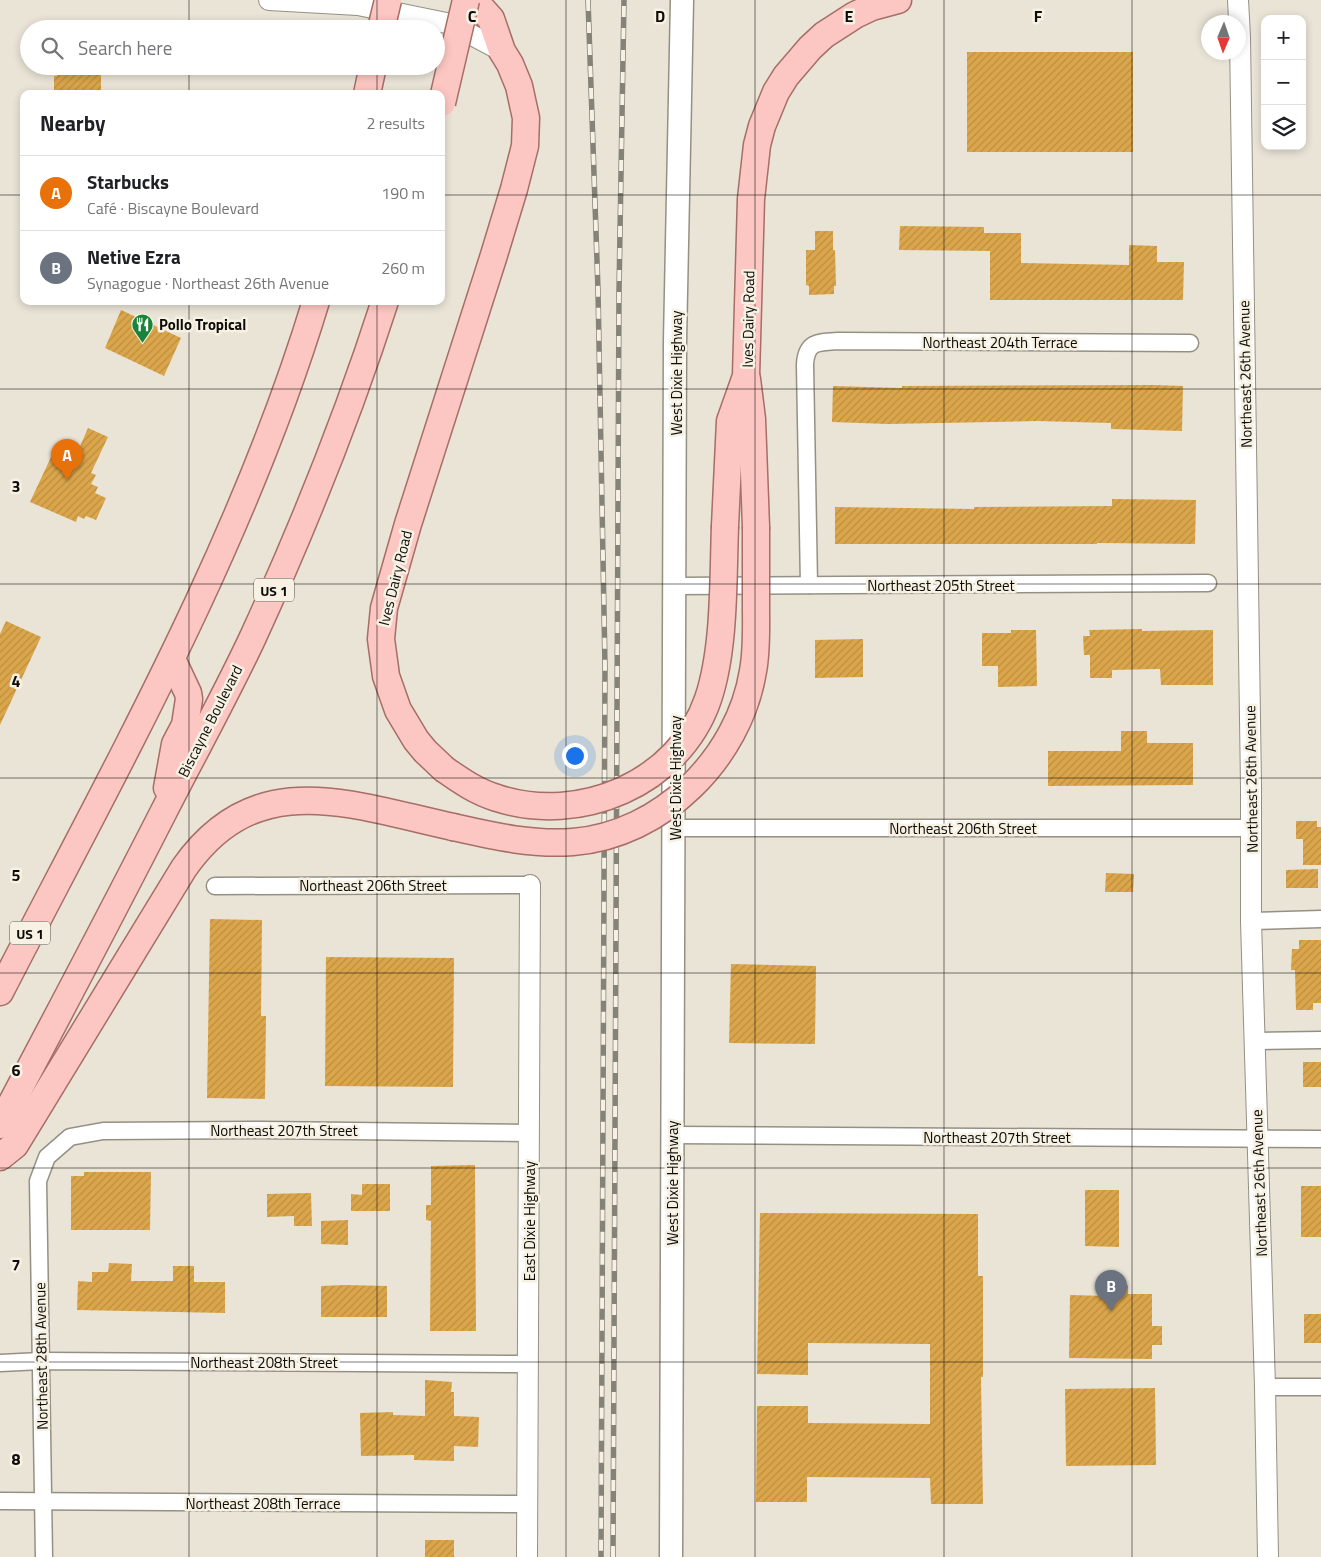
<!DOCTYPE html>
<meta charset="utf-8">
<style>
:root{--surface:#fff;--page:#f6f6f6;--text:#202124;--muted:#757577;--line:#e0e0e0;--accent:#198339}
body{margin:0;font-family:"Titillium Web",sans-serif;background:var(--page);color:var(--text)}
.controls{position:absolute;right:15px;top:15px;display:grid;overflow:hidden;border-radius:10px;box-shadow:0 2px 8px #0003}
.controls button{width:45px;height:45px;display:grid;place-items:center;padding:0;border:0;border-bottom:1px solid var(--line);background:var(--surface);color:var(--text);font:25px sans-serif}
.compass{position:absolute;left:1201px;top:15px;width:45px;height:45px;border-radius:50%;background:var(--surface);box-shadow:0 2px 8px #0003;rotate:182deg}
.you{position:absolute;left:574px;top:755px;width:18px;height:18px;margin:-12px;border:4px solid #fff;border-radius:50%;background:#1a73e8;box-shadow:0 0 0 8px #1a73e833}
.badge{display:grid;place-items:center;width:32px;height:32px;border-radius:50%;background:var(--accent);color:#fff;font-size:16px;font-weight:700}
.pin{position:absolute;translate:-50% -41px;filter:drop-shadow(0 1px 2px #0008)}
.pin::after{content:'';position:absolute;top:26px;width:18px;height:15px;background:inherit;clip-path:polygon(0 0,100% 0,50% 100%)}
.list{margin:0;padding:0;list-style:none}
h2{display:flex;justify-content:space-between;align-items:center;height:65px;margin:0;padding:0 20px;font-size:21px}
h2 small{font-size:16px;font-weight:400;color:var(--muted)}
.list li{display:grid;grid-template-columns:32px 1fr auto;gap:15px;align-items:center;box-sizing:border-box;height:75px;padding:0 20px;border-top:1px solid var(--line)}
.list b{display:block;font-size:19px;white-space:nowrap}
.list p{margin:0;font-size:16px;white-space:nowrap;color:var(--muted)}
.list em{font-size:16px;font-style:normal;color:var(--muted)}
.icon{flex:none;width:28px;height:28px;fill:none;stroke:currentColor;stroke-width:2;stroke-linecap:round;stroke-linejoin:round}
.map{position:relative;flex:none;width:1321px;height:1557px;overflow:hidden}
.search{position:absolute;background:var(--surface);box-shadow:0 2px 8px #0003;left:20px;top:20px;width:425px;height:55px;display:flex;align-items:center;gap:12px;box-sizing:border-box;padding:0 18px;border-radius:28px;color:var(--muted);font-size:19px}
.panel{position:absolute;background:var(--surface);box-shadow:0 2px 8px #0003;left:20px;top:90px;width:425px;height:215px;border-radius:10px}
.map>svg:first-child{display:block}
</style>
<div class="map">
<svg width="1321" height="1557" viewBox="0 0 1321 1557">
<defs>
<pattern id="building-hatch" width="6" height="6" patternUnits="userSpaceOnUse" patternTransform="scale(1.25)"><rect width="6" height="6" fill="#dba64b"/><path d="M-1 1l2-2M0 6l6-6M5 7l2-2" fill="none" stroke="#bb8e40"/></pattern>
</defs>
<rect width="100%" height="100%" fill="#e9e4d6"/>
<!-- building -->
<g fill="url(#building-hatch)">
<rect x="967" y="52" width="166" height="100"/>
<path d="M57,66H101V94H54V76H57Z"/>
<path d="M900,226L984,227V233H1021V263L1129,265V245L1157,246V262H1184L1183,300H990V251L899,250Z"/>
<path d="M815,231H833V250H835L836,286H834V294L809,295V286L806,285V250H815Z"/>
<path d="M121,310L181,338L164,376L105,348Z"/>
<path d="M1154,385L1183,386L1182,431L1111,429V423L1037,421L888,424L832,422L833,386L902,388V386Z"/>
<path d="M88,428L108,437L91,473L96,475L91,484L98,487L95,493L106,498L96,520L86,516L84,519L78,516L76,522L30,502L52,455L72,465Z"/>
<path d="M1112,499L1196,500L1195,544L1097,543V544H835V507L974,509V507L1112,506Z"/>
<path d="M6,621L41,637L0,725V634Z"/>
<path d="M1142,629V631L1213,630V685H1161L1160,669L1112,670V678H1090V655H1084L1083,636H1090L1089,630Z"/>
<path d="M1011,630H1036L1037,686L998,687V666H982V633H1011Z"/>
<path d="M863,639V677L815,678V640Z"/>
<path d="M1121,731H1147V743H1193V785L1048,786V751H1121Z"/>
<path d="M1296,821H1317V827H1321V865H1303V839H1296Z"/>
<path d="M1318,869V888H1286V870Z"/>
<path d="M1106,873L1134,874L1133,892H1105Z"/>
<path d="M210,919L262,920L261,1016H266L265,1099L207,1098Z"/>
<path d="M1299,940H1321V1003H1313V1010H1296L1295,970H1291L1292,949H1299Z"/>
<path d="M326,957L454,958L453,1087L325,1086Z"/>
<path d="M731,964L816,966L815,1044L729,1043Z"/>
<rect x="1303" y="1062" width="18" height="25"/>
<path d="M475,1165L476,1331H430L431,1221L426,1220V1205H431V1166Z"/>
<path d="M84,1172H151L150,1230H71V1176H84Z"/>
<path d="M362,1184H390V1211H351V1194L362,1195Z"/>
<rect x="1301" y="1186" width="20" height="51"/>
<path d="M1085,1190H1119V1247L1085,1246Z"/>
<path d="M311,1193L312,1226H294V1216L267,1217V1194Z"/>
<path d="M760,1213L978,1214V1276H983V1377H981L983,1504H931L930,1478L807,1477V1502H756L757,1406H808V1423L930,1424V1344L808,1343V1375L757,1374Z"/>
<path d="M348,1220V1245L321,1244V1221Z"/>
<path d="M109,1263L132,1264L131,1281H173V1266H194V1282H225V1313L77,1310L78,1281L92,1282V1272H108Z"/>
<path d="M345,1285L387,1286V1317H321V1286Z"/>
<path d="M1108,1285H1128V1294H1152V1326H1162V1345H1152V1359L1069,1358L1070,1295L1108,1296Z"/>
<rect x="1304" y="1314" width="17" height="29"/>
<path d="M425,1380L452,1382L451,1392H454V1416L479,1417L478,1447L454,1446V1461L414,1460V1455L361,1456L360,1413L393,1412V1415L425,1416Z"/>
<path d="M1155,1388L1156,1465L1066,1466L1065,1389Z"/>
<rect x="425" y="1540" width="29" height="17"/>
</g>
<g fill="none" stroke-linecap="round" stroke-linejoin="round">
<defs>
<g id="minor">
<path d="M809,585L805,365C806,341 819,342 838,341L1190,343"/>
<path d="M675,586L1208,583"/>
<path d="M674,828H1251"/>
<path d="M215,886L530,885"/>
<path d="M1251,921L1321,919"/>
<path d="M1256,1041L1321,1040"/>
<path d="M672,1135L1321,1139"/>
<path d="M0,1363L41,1361L528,1364"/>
<path d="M1265,1387H1321"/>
<path d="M0,1501L527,1504"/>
<path d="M44,1557L38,1181L47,1157L70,1137L103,1131L259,1130L529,1133"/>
</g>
<g id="tertiary">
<path d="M269,0L358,5L451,24L502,51"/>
<path d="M1238,0L1240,37L1251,787V921L1265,1387L1268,1557"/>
<path d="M527,1557L530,885"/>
</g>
<path id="secondary" d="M671,1557L675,341L682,0"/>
<g id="primary">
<path d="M367,94L373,66"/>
<path d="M747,379L752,419L756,527"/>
<path d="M725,526L730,421L746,376L751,199L757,145L762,126L776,92L786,76L810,48L824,35L855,15L872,7L898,0"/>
<path d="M444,769L425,751L416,740L398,710L386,676L381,639L384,608L408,524L494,255L514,189L525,146L526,118L519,86L510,64L502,51L491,19L474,0"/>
<path d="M167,788L175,744L185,725L189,699L188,693L172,659"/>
<path d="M0,992C116,767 242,545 316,301"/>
<path d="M0,1125C55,1021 110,917 163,813C193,754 225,697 253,637C303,528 348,416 385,301"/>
<path d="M0,1157L15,1145L184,868C256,765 351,805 453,827"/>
</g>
</defs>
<!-- minor casing -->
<use href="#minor" stroke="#959084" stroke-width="19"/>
<!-- tertiary casing -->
<use href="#tertiary" stroke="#959084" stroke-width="22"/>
<!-- secondary casing -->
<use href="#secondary" stroke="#959084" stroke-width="25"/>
<!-- primary casing -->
<use href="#primary" stroke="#a76d67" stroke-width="29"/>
<!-- minor -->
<use href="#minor" stroke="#fff" stroke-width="16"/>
<!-- tertiary -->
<use href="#tertiary" stroke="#fff" stroke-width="20"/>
<!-- secondary -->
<use href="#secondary" stroke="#fff" stroke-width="22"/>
<!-- primary -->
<use href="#primary" stroke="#fcc7c2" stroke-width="26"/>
<defs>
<g id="rail">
<path d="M588,0L598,290L605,666L601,1557"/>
<path d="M613,1557L619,291L624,0"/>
</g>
</defs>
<!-- rail casing -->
<use href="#rail" stroke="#858278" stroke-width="5.5"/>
<!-- rail -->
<use href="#rail" stroke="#f6f1e3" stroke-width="4" stroke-dasharray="11" stroke-linecap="butt"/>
<defs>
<g id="primary-bridge">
<path d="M381,29L388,0"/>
<path d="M442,103L466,0"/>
<path d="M444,769C461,781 477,792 497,798C579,825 679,784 708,699C725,649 723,580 725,526"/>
<path d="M453,827C493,836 531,845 573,842C662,835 739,758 753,671C757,650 756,628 756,607C756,580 756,554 756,527"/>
</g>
</defs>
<!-- primary-bridge casing -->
<use href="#primary-bridge" stroke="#a76d67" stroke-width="29" stroke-linecap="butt"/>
<!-- primary-bridge -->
<use href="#primary-bridge" stroke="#fcc7c2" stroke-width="26"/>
</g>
<!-- grid -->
<path fill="none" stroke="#0d0b07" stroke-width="1" stroke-opacity="0.55" d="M189,0V29M377,0V29M566,0V1557M755,0V1557M944,0V1557M1132,0V1557M189,66V94M377,66V94M0,195H24M441,195H1321M189,301V1557M377,301V1557M0,389H1321M0,584H1321M0,778H1321M0,973H1321M0,1168H1321M0,1362H1321"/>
<!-- icons -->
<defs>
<symbol id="restaurant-pin" viewBox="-11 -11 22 30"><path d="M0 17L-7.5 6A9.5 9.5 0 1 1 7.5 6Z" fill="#198339" stroke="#f6f1e3"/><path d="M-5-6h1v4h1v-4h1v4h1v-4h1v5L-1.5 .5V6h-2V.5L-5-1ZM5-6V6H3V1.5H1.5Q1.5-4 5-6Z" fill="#fff"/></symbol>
</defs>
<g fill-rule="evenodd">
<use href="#restaurant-pin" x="130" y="312" width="25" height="34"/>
</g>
<g text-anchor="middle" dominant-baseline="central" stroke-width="5" stroke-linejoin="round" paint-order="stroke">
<!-- shield labels -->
<g fill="#f6f1e3" stroke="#535049" stroke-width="1">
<rect x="254" y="578.5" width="40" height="23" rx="4"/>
<rect x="10" y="921.5" width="40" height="23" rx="4"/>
</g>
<g font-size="14" font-weight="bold" fill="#0d0b07">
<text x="274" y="590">US 1</text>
<text x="30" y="933">US 1</text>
</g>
<!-- street labels -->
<g font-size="15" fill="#0d0b07" stroke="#f6f1e3">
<text transform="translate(748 319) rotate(-89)">Ives Dairy Road</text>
<text x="1000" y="342">Northeast 204th Terrace</text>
<text transform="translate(676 373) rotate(-90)">West Dixie Highway</text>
<text transform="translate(1245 374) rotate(-91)">Northeast 26th Avenue</text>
<text transform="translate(395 578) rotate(-76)">Ives Dairy Road</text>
<text x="941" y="585">Northeast 205th Street</text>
<text transform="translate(210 721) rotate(-63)">Biscayne Boulevard</text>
<text transform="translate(675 778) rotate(-90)">West Dixie Highway</text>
<text transform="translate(1251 779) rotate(-91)">Northeast 26th Avenue</text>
<text x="963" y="828">Northeast 206th Street</text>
<text x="373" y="885">Northeast 206th Street</text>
<text x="284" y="1130">Northeast 207th Street</text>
<text x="997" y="1137">Northeast 207th Street</text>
<text transform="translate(672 1183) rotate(-90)">West Dixie Highway</text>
<text transform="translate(1259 1183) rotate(-92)">Northeast 26th Avenue</text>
<text transform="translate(529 1221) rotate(-90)">East Dixie Highway</text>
<text transform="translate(41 1356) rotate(-91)">Northeast 28th Avenue</text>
<text x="264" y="1362">Northeast 208th Street</text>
<text x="263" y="1503">Northeast 208th Terrace</text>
</g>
<!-- poi labels -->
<g font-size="15" font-weight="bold" fill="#0d0b07" stroke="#f6f1e3" text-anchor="start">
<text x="159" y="324">Pollo Tropical</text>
</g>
</g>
<g font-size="16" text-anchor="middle" font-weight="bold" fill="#0d0b07" stroke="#f6f1e3" stroke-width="5" stroke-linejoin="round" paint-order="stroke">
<text x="472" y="22">C</text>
<text x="660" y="22">D</text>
<text x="849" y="22">E</text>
<text x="1038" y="22">F</text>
<text x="16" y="492">3</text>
<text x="16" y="687">4</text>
<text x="16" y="881">5</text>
<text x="16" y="1076">6</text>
<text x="16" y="1271">7</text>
<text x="16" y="1465">8</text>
</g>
</svg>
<div class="controls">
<button>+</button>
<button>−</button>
<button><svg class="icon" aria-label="layers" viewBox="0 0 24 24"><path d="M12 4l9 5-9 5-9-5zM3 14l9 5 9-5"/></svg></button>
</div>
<svg class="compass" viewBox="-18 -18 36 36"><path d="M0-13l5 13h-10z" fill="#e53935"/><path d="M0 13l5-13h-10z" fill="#757577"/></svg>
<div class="you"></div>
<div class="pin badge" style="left:67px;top:480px;background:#e8710a">A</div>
<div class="pin badge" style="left:1111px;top:1311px;background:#6b7280">B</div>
<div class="search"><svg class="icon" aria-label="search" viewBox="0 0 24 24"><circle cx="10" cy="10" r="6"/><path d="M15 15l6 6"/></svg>Search here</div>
<section class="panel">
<h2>Nearby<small>2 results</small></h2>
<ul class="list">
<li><span class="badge" style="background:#e8710a">A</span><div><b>Starbucks</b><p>Café · Biscayne Boulevard</p></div><em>190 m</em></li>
<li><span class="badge" style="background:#6b7280">B</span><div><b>Netive Ezra</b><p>Synagogue · Northeast 26th Avenue</p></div><em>260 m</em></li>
</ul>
</section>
</div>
